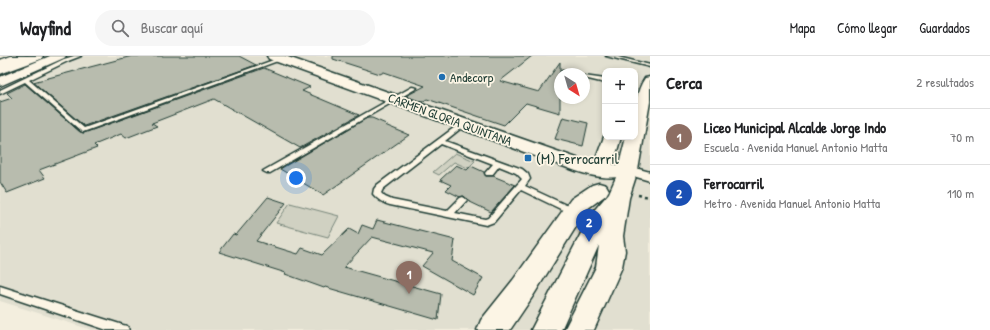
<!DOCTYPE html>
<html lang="es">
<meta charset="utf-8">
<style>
:root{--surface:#fff;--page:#f6f6f6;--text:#202124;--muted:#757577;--line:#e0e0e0;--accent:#1f6fb2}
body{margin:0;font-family:"Patrick Hand",sans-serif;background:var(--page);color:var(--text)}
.controls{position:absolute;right:12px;top:12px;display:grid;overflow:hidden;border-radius:8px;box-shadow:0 2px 6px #0003}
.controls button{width:36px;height:36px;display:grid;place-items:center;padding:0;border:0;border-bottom:1px solid var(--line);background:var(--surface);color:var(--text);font:20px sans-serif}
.compass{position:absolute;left:554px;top:12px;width:36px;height:36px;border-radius:50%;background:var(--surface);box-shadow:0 2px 6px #0003;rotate:143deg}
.you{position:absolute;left:296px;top:122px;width:14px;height:14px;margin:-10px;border:3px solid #fff;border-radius:50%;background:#1a73e8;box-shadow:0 0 0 6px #1a73e833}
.badge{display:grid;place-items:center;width:26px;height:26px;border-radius:50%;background:var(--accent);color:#fff;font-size:13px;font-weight:700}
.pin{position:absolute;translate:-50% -33px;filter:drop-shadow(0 1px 2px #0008)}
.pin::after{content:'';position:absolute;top:21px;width:14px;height:12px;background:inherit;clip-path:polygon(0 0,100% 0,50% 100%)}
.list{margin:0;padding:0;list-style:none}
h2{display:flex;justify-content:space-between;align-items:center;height:52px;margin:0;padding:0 16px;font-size:17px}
h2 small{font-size:13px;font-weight:400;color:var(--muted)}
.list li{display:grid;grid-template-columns:26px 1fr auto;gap:12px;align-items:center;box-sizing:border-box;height:56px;padding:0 16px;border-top:1px solid var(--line)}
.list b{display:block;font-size:15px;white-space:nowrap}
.list p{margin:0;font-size:13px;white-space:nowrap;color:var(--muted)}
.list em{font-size:13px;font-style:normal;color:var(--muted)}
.icon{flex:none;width:22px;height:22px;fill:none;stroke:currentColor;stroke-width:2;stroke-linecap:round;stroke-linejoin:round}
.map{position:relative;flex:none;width:650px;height:274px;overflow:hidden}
header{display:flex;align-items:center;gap:24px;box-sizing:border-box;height:56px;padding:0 20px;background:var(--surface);border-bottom:1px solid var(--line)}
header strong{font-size:19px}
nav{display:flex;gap:22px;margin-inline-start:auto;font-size:14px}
.search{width:280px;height:36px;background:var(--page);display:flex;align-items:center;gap:10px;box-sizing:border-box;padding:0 14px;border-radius:22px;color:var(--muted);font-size:15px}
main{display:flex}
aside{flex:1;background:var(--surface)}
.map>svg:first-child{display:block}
</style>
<header>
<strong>Wayfind</strong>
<div class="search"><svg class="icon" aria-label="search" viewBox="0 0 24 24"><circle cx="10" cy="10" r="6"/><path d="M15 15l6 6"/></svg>Buscar aquí</div>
<nav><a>Mapa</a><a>Cómo llegar</a><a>Guardados</a></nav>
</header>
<main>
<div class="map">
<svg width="650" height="274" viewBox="0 0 650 274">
<rect width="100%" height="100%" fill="#f3eede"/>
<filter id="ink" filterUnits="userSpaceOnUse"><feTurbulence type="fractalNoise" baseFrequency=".025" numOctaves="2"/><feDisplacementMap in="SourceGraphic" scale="8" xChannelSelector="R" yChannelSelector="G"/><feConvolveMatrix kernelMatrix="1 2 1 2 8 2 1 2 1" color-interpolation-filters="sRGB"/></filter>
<g filter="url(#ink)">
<!-- built -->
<path fill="#e1dfd0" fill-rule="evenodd" d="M67,0H650V274H92L0,245V29ZM605,15H635V81H605ZM560,18H584V42H560Z"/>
<!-- green -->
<g fill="#d0d1c2" stroke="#78877b">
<path d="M455,97L475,105L468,112L454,106L439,119L433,116Z"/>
<path d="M290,147L339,160L328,181L276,167Z"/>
</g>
<!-- building -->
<g fill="#b8bcae" stroke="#1f3d34">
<path d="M132,0H239L256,9L84,70L33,26Z"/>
<path d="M333,0H532L500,25L539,36L560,6V57L526,47L504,69L427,43L422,46L406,40L425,30L384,16L380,18L333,3Z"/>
<path d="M264,12L310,31L302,35L359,59L300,92L214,43L152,67L157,70L126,82L121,78L94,89L97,92L39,114L45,122L7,137L0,126V46L12,42L7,37L25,28L80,76L84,77Z"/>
<path d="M563,61L588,67L583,90L555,83Z"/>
<path d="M367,62H372L386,68L385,69L409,79L323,139L280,113Z"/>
<path d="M456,109L467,114L471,110L484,116L486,120H493L515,129L491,156L468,145L464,140L460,141L446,134L451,129L440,124Z"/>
<path d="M268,141L286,147L256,185L298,198L302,192L322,199L349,173L358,178L362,169L373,173L377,164L455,184L452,205L483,222L473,239L422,210L433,197L372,181L344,211L441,238L438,264L325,231L324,232L285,218L286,217L219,196L233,178L236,179Z"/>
</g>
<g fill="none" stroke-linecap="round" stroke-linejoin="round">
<defs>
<g id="lane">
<path d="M74,0H81L68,5L29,24L84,72L279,2L283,3L83,76L81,75L25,26L0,38V34L64,3Z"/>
<path d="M606,0H614L650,9V11Z"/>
<path d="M562,15L574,17V18L562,17Z"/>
<path d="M584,20L605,23V27L584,22Z"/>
<path d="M412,31L417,32L270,117H267L263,115Z"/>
<path d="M463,66L466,68L465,69L445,85L522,113L528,118L530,123L525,130L577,154L578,156L577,158H571L521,134L494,166L486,169L390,149C383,147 378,144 373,138L374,133L377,129L451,74ZM441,88L493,108L485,117L486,119H492L499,110L516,117L522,123L488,162L485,163L455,157L467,144L463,141L460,142L447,155L392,144L385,141L381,137L383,133Z"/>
<path d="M0,230L123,269L127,270L129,274H107L0,238Z"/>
</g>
<path id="street" d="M628,110L650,116V125L623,117L621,114L623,111Z"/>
<g id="secondary">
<path d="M50,0H66L64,2L0,30V21Z"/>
<path d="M628,108L635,110L638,114L629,142L623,180L625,195L622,211L594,274H564L596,211L599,189L561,274H531L591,158L609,137L621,110Z"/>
<path d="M599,127L606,129L609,134L606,139L587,153L533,240L510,274H477L481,264L513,224L571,143L592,129Z"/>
</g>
<g id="primary">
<path d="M26,0H43L41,3L0,18V10Z"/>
<path d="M267,0H285L594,108L605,78V81H621L613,109H619L626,81H635C635,60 633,40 645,22L650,21V46L638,114L635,118C612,124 598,122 576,115L269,3Z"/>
</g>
<path id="highway" d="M11,0H28L26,3L0,12V4Z"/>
</defs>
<!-- lane casing -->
<use href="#lane" stroke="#1f3d34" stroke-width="3"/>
<!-- street casing -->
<use href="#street" stroke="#1f3d34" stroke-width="3"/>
<!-- secondary casing -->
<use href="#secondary" stroke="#1f3d34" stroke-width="3"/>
<!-- primary casing -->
<use href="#primary" stroke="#1f3d34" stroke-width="3"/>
<!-- highway casing -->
<use href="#highway" stroke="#1f3d34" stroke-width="3"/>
<!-- path -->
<path stroke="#1f3d34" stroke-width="2.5" stroke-dasharray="3 3" stroke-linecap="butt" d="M638,139L650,141"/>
<!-- lane -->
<use href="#lane" fill="#fcf5e5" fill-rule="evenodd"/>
<!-- street -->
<use href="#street" fill="#fcf5e5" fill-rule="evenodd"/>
<!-- secondary -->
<use href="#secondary" fill="#fcf5e5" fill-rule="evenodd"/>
<!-- primary -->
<use href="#primary" fill="#fcf5e5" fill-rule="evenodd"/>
<!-- highway -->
<use href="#highway" fill="#fcf5e5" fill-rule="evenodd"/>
</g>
</g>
<!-- markers -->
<g fill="#1f6fb2" stroke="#fcf5e5" stroke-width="1.5">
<circle cx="442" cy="21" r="4"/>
<rect x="524" y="98" width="8" height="8" rx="2"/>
</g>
<g text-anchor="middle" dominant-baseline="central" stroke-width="3.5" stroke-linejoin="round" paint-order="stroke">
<!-- far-poi labels -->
<g font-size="13" fill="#1f3d34" stroke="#fcf5e5" text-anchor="start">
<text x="450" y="21">Andecorp</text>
</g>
<!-- far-street labels -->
<g font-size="13" fill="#1f3d34" stroke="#fcf5e5">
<text transform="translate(450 63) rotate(20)">CARMEN GLORIA QUINTANA</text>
</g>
<!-- poi labels -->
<g font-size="15" fill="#1f3d34" stroke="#fcf5e5" text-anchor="start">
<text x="536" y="102">(M) Ferrocarril</text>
</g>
</g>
</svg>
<div class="controls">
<button>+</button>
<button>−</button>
</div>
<svg class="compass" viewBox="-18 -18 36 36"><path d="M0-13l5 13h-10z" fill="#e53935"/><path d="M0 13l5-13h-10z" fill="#757577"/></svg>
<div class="you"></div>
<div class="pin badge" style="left:409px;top:238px;background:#8d6e63">1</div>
<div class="pin badge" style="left:589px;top:186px;background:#1a4fb4">2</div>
</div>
<aside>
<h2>Cerca<small>2 resultados</small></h2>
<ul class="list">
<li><span class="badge" style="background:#8d6e63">1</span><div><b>Liceo Municipal Alcalde Jorge Indo</b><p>Escuela · Avenida Manuel Antonio Matta</p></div><em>70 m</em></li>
<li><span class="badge" style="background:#1a4fb4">2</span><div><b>Ferrocarril</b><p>Metro · Avenida Manuel Antonio Matta</p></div><em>110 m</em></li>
</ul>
</aside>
</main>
